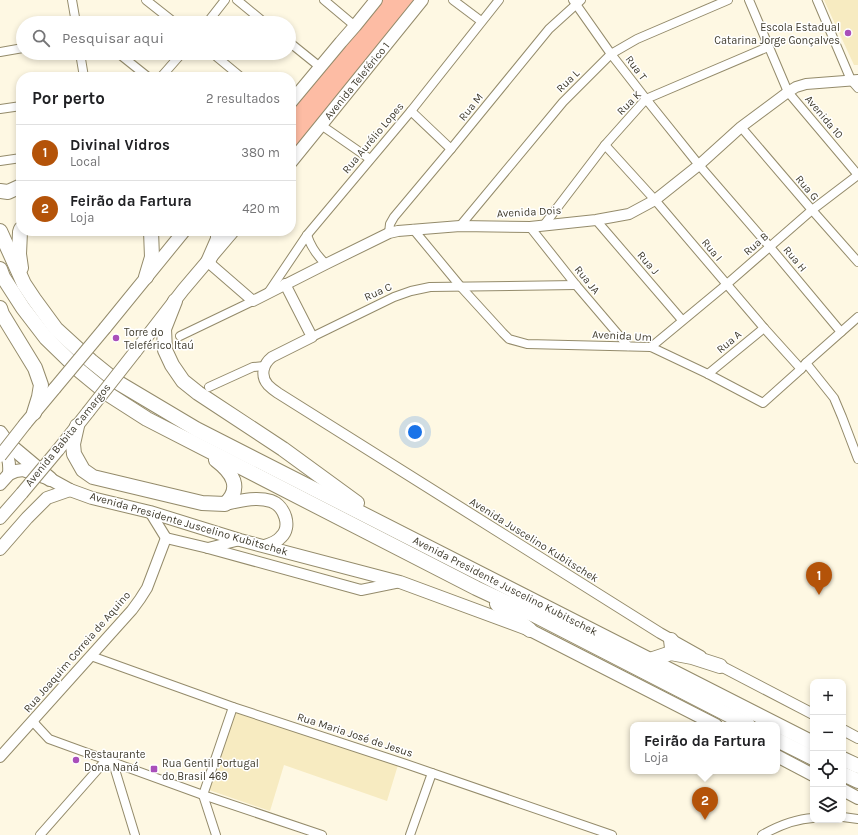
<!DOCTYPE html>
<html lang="pt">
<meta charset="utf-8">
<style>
:root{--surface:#fff;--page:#f2f2f2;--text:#202124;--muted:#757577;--line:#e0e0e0;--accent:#b45309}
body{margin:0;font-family:Karla,sans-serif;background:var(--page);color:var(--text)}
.controls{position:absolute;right:12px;bottom:12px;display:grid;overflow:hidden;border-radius:8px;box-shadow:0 2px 6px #0003}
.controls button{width:36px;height:36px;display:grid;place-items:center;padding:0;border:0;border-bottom:1px solid var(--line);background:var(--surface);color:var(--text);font:20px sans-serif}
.you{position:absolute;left:415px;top:432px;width:14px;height:14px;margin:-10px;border:3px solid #fff;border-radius:50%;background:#1a73e8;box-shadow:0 0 0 6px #1a73e833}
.badge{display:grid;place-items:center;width:26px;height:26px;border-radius:50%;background:var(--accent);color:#fff;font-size:13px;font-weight:700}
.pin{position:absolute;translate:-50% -33px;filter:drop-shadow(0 1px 2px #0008)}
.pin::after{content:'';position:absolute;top:21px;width:14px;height:12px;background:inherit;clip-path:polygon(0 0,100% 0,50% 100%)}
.popup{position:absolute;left:630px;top:722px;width:150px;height:52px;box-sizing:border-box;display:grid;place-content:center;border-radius:8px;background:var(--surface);filter:drop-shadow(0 1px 3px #0005);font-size:13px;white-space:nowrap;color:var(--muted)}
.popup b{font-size:15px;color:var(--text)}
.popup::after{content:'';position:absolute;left:50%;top:100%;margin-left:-8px;border:8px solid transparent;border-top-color:var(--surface)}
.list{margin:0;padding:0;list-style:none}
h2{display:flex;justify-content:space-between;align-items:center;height:52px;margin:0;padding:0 16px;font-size:17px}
h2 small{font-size:13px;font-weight:400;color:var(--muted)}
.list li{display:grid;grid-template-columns:26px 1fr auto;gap:12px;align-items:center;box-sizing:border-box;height:56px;padding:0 16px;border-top:1px solid var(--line)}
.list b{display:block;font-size:15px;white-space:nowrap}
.list p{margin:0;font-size:13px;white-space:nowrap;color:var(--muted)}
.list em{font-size:13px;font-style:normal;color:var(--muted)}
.icon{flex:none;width:22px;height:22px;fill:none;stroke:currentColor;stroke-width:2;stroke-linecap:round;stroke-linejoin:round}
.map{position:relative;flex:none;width:858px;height:835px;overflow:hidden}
.search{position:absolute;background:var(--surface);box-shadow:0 2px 6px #0003;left:16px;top:16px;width:280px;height:44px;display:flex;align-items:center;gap:10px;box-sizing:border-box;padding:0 14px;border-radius:22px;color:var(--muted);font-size:15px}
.panel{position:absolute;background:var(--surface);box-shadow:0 2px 6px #0003;left:16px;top:72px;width:280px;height:164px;border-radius:16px}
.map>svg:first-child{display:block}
</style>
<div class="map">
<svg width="858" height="835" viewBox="0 0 858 835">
<rect width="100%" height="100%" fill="#fef8e3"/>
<!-- built -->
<g fill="#f7ebc1">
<path d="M824,0H858V65H854Z"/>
<path d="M235,710L398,765L387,801L284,765L270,811L209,790Z"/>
</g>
<!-- green -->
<path fill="#fdbca4" d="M381,0H420L291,157V108Z"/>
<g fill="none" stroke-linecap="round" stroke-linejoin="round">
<defs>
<g id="minor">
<path d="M72,0L76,23"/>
<path d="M146,0L175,23"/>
<path d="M237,0L265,23"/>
<path d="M324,0L355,26"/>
<path d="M453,0L481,21"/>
<path d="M573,0L611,54L646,99L699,165L770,247L841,332"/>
<path d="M749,0L788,92L858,175"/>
<path d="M817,0L851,80L858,88"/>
<path d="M207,23L225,0"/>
<path d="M289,42L320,67"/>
<path d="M0,52L23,48"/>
<path d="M80,53L84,77"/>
<path d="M118,53L148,77"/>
<path d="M212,53L241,77"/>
<path d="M161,77L182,53"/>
<path d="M0,109L21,106"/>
<path d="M411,111L451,149"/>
<path d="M321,125L370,159"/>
<path d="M741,127L812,210L858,262"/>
<path d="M605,145L655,200L764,328L801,369"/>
<path d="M0,161L21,158"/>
<path d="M596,220L682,320"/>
<path d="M544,225L605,145L646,99L768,47"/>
<path d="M460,226L563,102L611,54L637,39L728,0"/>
<path d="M530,227L576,285L628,346"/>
<path d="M413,229L461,287L503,333L509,339L527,344L651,347L708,374L763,403L801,369L806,363L858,317"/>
<path d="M389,233L390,224L394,217L451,149L549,29L581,0"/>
<path d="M307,235C311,247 316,255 326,264"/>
<path d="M268,293L307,235L411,111L499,0"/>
<path d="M180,336L253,301"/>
<path d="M312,337L394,297L411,291L430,287L576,285"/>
<path d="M651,347L727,284L812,210L858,175"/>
<path d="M806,363L834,398L842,417L858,459"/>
<path d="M708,374L764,328"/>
<path d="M209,387L253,367L264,366"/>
<path d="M91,656L233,707L403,763L612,835"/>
<path d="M33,720L36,725L49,739L203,795L322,835"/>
<path d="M113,763L135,835"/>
<path d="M203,795L233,707"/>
<path d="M203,795L216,835"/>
<path d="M843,817L858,819"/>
<path d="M40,835L106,760"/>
<path d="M410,835L432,773"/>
<path d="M762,835C778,826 795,819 813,818"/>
</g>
<g id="tertiary">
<path d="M208,262L253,301L326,264L389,233L398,231L460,226L530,227L596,220L629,214L655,200L699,165L741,127L788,92L796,87L806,84L858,80"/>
<path d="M285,284L312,337L272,357C263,364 260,376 268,385C271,388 275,391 278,393L660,633L701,656"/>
<path d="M150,512L166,538"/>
<path d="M166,538L208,548L361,590L400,582"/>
<path d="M208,548L240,540"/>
<path d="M715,663L813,714"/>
<path d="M843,730L858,738"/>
<path d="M0,757L132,610L140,599L147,588L166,538"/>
</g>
<g id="secondary">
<path d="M291,102L341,42L355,26L376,0"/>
<path d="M291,162L321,125L422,0"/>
<path d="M105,328L184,231"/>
<path d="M135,352L183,290L233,231"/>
<path d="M25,424L55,388"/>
<path d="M0,444C8,456 10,460 9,474"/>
<path d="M58,450L88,412"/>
<path d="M0,484L9,474L16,471L23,470L50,479L70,490L92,498L150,512L240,540L400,582L530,630L716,725"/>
<path d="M225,504C239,501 256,496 271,501C285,506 292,527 281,537C277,542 271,544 265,546"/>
<path d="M0,518L22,493"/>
<path d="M0,549L27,518L47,498L70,490"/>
<path d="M777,756L813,775"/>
<path d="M843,790L858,798"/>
</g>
<g id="trunk">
<path d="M0,191L8,192L21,186"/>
<path d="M21,229L20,232L19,254L21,268"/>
<path d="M0,231L24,284L34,299L56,329L91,361L117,382L196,429L813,743"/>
<path d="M208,262L218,239V231"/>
<path d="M0,269L3,277L23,308L46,338L80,371L108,394L147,419L476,588L536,616L748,725"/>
<path d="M146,277L152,257L151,231"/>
<path d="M175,301L164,329L165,350L172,365L183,381L198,393L283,449L357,503"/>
<path d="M0,308L2,314L35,368L41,385L39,397L34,413"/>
<path d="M77,426L73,444L74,454L83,470L93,477L202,503L225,504C243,488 232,472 216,460"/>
<path d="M0,433L7,443L50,479"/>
<path d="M497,604L530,630"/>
<path d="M671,653L672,648L671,640"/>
<path d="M650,660L671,653L692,657L720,666"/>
<path d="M777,740L813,758"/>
<path d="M843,759L858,766"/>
<path d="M843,774L858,781"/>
</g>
</defs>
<!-- minor casing -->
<use href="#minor" stroke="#948b6b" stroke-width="10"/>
<!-- tertiary casing -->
<use href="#tertiary" stroke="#948b6b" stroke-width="12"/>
<!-- secondary casing -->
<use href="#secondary" stroke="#948b6b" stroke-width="14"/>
<!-- trunk casing -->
<use href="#trunk" stroke="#948b6b" stroke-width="16"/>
<!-- minor -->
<use href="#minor" stroke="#fff" stroke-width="8"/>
<!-- tertiary -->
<use href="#tertiary" stroke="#fff" stroke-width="10"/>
<!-- secondary -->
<use href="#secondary" stroke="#fff" stroke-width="12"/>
<!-- trunk -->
<use href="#trunk" stroke="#fff" stroke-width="14"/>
<defs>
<g id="secondary-bridge">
<path d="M55,388L105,328"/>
<path d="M88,412L135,352"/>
<path d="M0,456L25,424"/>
<path d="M22,493L58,450"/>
</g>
</defs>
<!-- secondary-bridge casing -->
<use href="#secondary-bridge" stroke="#948b6b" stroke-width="14" stroke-linecap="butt"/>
<!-- secondary-bridge -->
<use href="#secondary-bridge" stroke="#fff" stroke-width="12"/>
</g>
<!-- markers -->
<g fill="#a94fba" stroke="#fff" stroke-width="1.5">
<circle cx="848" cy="33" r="4"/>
<circle cx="116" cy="338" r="4"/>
<circle cx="76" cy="760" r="4"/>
<rect x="150" y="765" width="8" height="8" rx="2"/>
</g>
<g text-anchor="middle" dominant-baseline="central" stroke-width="3" stroke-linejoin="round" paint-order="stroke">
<!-- poi labels -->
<g font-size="11" fill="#403c2e" stroke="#fff" text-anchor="start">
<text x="840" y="27" text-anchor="end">Escola Estadual<tspan x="840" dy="13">Catarina Jorge Gonçalves</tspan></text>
<text x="124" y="332">Torre do<tspan x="124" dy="13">Teleférico Itaú</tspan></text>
<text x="84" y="754">Restaurante<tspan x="84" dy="13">Dona Naná</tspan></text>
<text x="162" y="763">Rua Gentil Portugal<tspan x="162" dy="13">do Brasil 469</tspan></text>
</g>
<!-- street labels -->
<g font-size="11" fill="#403c2e" stroke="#fff">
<text transform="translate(636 68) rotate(53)">Rua T</text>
<text transform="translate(357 81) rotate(-51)">Avenida Teleférico 1</text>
<text transform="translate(568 81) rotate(-45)">Rua L</text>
<text transform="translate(629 103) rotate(-45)">Rua K</text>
<text transform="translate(471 107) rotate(-51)">Rua M</text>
<text transform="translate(824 117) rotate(50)">Avenida 10</text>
<text transform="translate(373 138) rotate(-50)">Rua Aurélio Lopes</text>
<text transform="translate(807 188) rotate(50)">Rua G</text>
<text transform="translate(529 212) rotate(-3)">Avenida Dois</text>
<text transform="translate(756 244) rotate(-41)">Rua B</text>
<text transform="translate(712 250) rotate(50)">Rua I</text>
<text transform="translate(795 259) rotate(50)">Rua H</text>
<text transform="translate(648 263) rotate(49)">Rua J</text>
<text transform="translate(587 280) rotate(51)">Rua JA</text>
<text transform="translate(378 292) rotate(-24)">Rua C</text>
<text transform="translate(622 336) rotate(3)">Avenida Um</text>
<text transform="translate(729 342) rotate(-40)">Rua A</text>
<text transform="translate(68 435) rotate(-51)">Avenida Babita Camargos</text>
<text transform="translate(189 524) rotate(16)">Avenida Presidente Juscelino Kubitschek</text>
<text transform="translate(534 540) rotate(32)">Avenida Juscelino Kubitschek</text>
<text transform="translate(505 586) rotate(27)">Avenida Presidente Juscelino Kubitschek</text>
<text transform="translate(77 652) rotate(-49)">Rua Joaquim Correia de Aquino</text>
<text transform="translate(355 735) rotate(18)">Rua Maria José de Jesus</text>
</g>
</g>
</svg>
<div class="controls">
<button>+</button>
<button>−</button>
<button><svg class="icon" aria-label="locate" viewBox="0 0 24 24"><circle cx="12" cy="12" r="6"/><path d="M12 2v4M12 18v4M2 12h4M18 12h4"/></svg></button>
<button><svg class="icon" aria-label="layers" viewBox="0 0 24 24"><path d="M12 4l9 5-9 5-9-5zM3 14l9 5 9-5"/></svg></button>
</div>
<div class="you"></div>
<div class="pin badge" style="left:819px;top:595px">1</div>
<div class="pin badge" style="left:705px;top:820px">2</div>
<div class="popup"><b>Feirão da Fartura</b>Loja</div>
<div class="search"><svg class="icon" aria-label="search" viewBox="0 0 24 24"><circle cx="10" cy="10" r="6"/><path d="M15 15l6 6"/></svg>Pesquisar aqui</div>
<section class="panel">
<h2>Por perto<small>2 resultados</small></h2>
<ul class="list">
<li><span class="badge">1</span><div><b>Divinal Vidros</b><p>Local</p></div><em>380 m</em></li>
<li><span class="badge">2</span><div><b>Feirão da Fartura</b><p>Loja</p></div><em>420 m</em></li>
</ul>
</section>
</div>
